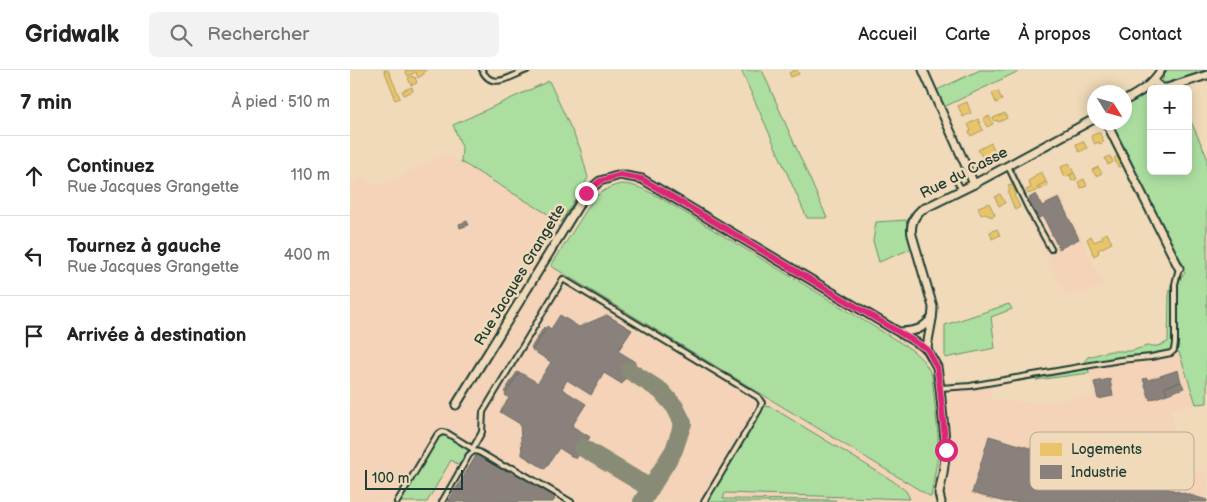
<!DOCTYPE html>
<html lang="fr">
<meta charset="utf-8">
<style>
:root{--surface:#fff;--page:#f2f2f2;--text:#222;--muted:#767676;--line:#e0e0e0}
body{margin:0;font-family:"Balsamiq Sans",sans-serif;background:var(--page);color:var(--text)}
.controls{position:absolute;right:15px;top:15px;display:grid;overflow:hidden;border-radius:8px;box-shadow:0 2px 12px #0003}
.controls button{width:45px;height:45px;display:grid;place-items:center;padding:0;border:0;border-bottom:1px solid var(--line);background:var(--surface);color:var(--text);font:25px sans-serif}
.compass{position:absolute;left:737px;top:15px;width:45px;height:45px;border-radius:50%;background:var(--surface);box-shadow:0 2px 12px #0003;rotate:127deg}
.scale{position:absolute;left:15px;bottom:12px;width:98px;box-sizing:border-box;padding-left:5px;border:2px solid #1f3d34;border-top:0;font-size:14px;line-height:18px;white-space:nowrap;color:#1f3d34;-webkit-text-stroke:4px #f0dab9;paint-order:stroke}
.stop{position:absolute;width:15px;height:15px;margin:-11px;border:4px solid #db2777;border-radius:50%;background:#fff}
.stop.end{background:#db2777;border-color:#fff;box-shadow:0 1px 5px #0008}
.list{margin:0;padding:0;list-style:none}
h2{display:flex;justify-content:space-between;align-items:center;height:65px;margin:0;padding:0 20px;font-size:21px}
h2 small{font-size:16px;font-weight:400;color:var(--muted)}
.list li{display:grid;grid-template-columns:32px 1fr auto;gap:15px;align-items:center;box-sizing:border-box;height:80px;padding:0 20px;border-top:1px solid var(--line)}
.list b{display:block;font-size:19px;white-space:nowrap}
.list p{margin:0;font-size:16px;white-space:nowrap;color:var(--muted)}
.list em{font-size:16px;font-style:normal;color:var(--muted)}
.icon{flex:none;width:28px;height:28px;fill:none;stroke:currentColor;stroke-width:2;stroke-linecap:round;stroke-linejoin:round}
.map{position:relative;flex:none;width:857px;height:432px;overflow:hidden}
header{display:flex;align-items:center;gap:30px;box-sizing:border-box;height:70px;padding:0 25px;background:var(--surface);border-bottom:1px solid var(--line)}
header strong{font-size:24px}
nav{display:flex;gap:28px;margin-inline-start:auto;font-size:18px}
.search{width:350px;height:45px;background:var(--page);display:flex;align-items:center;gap:12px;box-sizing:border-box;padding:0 18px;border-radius:8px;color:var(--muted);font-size:19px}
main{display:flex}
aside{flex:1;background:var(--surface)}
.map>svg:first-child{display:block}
</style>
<header>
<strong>Gridwalk</strong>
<div class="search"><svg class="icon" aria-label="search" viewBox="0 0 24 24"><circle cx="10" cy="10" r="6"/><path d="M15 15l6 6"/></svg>Rechercher</div>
<nav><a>Accueil</a><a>Carte</a><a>À propos</a><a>Contact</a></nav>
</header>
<main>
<aside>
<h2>7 min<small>À pied · 510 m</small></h2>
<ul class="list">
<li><svg class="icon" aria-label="ahead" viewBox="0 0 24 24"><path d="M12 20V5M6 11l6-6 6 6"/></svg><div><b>Continuez</b><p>Rue Jacques Grangette</p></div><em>110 m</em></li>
<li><svg class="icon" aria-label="left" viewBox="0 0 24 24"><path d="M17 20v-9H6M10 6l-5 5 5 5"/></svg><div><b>Tournez à gauche</b><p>Rue Jacques Grangette</p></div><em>400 m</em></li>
<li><svg class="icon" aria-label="arrive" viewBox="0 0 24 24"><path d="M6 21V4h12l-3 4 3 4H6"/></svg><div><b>Arrivée à destination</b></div></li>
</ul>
</aside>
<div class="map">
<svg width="857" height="432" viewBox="0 0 857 432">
<rect width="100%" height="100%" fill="#f0dab9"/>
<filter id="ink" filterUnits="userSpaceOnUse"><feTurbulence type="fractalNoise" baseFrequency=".02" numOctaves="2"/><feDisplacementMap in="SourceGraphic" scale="10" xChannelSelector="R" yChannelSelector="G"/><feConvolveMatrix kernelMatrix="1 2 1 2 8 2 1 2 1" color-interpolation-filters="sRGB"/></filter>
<g filter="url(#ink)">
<!-- built -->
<g fill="#f4d3b8">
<path d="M97,84L211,152L189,188L581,427L592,422L601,379L599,319L640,316L641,330L690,333L744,326L738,297L775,291L814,287L829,281L846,334L820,339L831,395L857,405V432H0V114L14,106L27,117Z"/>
<path d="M686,123L692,134L711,124L754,217L715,225L670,131Z"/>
</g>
<!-- green -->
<g fill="#acdea0" stroke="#668e6a">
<path d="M391,0H412L477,148H457Z"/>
<path d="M630,0H671L594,37L587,20Z"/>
<path d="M818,0H857V1L816,14L812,12L814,5Z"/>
<path d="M199,11L230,78L238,108L211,152L111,92L112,77L103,55Z"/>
<path d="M801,21V101H838V45L857,87V333L846,334L829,282L814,287L775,291L738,297L739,303L686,310L693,306L728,299L738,287L760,281H781L797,276H808L818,272L819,226L821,214H828L831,207L835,203L831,197L760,53L774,52L775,36Z"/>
<path d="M271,114C285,114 297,121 309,127L556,276C568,284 576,292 582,306L588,364V385L581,427L201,196L244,128C253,121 260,116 271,114Z"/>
<path d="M556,150L561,179L529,192L523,171L526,152Z"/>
<path d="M659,234L662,239L641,247L645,278L595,288V255Z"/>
<path d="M414,336L421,337L543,411L556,421L560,429L375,423L373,429L485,430L487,432H356Z"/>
<path d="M93,365L98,366L119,379L109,395L101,390L77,432H50L89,367Z"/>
</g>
<!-- homes -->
<g fill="#e9c46a" stroke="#ac9c5a">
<path d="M34,0H38L50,28L45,30L43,26L44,25Z"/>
<path d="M55,0H76V1L74,2V4L68,8L66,2L58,6Z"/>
<path d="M445,0H447L449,4L441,7L439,3Z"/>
<path d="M62,6L63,8L65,7L67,13L61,15L58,8Z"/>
<path d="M62,17L63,21L54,25L52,21Z"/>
<path d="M648,21L652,30L646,33L642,23Z"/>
<path d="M617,32L621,43L613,47L608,36Z"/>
<path d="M655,43L657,48L651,51L648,52L647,50L644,51L643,48Z"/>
<path d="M639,46L643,54L637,57L633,48Z"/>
<path d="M628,49L633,60L621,66L619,62L621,61L618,54Z"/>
<path d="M749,62L754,72L750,74L749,72L745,74L741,66Z"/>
<path d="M733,71L737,78L729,82L726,74Z"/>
<path d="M641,73L645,82L636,87L635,86L632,87L628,80Z"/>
<path d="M760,86L763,92L758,95L755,88Z"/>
<path d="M767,86L772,96L768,97L764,88Z"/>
<path d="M719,93L724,103L715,107L711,97Z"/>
<path d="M748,97L752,103L746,106L742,100Z"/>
<path d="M692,102L696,112L687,117L688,120L678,124L676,120L681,118L678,111L685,107V105Z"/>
<path d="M724,103L727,109L722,111L720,105Z"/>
<path d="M734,109L737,116L731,118L728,112Z"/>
<path d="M696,112L698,115L690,120L688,116Z"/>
<path d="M662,115L666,124L664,125L670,137L665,140L658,122L660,121L658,116Z"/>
<path d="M650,124L655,133L649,136L645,127Z"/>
<path d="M639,133L645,145L641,147L640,145L638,146L636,143L631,145L628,137Z"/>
<path d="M647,159L650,165L642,169L640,162Z"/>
<path d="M757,163L762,173L748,180L749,183L744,186L737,169L741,166L744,172L753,168L752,165Z"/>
</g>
<!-- industry -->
<g fill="#8a817c" stroke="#6a6d66">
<path d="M686,124L692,136L709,128L729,169L709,179L693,146L689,148L687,144L685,145L678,130L680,129L679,128Z"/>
<path d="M117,151L119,155L110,158L109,154Z"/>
<path d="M210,245L229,257L257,245L282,260L268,281L286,292L272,314L254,303L241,325L217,310L212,319L236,334L222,356L240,367L226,389L209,378L195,399L172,385L170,354L150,342L159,328L155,325L169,302L188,313L201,292L182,280L197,256L201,259Z"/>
<path d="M194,257L196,259L183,279L181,278Z"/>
<path d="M828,300L831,312L815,317L817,324L800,330L793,309L797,308L798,310Z"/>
<path d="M167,302L169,303L156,323L154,322Z"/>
<path d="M760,309L763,326L748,329L744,312Z"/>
<path d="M831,312L834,318L817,324L815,317Z"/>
<path d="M639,366L857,430V432H655L622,423Z"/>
<path d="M127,384L156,401L163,400L206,426L203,432H98Z"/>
</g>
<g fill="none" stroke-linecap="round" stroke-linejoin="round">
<!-- taxiway -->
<g stroke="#888c76" stroke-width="18">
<path d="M280,301L311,321L325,337L333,353L324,380L292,432"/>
<path d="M233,378L300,418"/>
</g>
<defs>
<g id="service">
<path d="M132,0C142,21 161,6 177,0"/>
<path d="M658,96L678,138L701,179"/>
<path d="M606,110L612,120"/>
<path d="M590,318L620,316L770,290L801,287L821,283L824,280L825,273V214L829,198"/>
<path d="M123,378L132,362L133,342L213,209L408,327L412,333L409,340L354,432"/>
<path d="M47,432L87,365L92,362L97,363L123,379"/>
<path d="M92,432L119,385L124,381L129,382L153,396L163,398L221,432"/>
</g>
<g id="minor">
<path d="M573,0L624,114"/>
<path d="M803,11L811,18H817L857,5"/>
<path d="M774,31C789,23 802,15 811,0"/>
<path d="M756,52L829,198"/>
<path d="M550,262C567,261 571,260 582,248"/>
<path d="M577,279C578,265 583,252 583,237L562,165C560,155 563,147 571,140L624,114L744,49"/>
<path d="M106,335L236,123L250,111L270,105L292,109L577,279L587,297L590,318L596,380L593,403L589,424L591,432"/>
</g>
</defs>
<!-- service casing -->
<use href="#service" stroke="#1f3d34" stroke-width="8"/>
<!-- minor casing -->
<use href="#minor" stroke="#1f3d34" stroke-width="11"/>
<!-- service -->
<use href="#service" stroke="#f0dab9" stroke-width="4"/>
<!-- minor -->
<use href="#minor" stroke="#f0dab9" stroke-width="7"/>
</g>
</g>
<g fill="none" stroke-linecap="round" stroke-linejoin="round" filter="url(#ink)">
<!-- route -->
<path stroke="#db2777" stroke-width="6" d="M236,123L250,111L270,105L292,109L577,279L587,297L590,318L596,380"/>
</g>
<g text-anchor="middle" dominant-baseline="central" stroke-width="5" stroke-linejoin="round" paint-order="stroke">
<!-- street labels -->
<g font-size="15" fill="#1f3d34" stroke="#f0dab9">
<text transform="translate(614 103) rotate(-27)">Rue du Casse</text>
<text transform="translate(170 205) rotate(-59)">Rue Jacques Grangette</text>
</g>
</g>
<!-- legend -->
<rect x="680" y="362" width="164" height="58" rx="8" fill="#f0dab9" stroke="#b1ab91" stroke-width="1"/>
<rect x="690" y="373" width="22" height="13" fill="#e9c46a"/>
<rect x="690" y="395" width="22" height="14" fill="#8a817c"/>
<g font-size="14" fill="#1f3d34">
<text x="721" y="384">Logements</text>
<text x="721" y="407">Industrie</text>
</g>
</svg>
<div class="controls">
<button>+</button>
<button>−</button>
</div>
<svg class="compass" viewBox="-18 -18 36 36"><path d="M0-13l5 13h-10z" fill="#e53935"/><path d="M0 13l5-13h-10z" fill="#767676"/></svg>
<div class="scale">100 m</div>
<div class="stop" style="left:596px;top:380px"></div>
<div class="stop end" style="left:236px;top:123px"></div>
</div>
</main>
